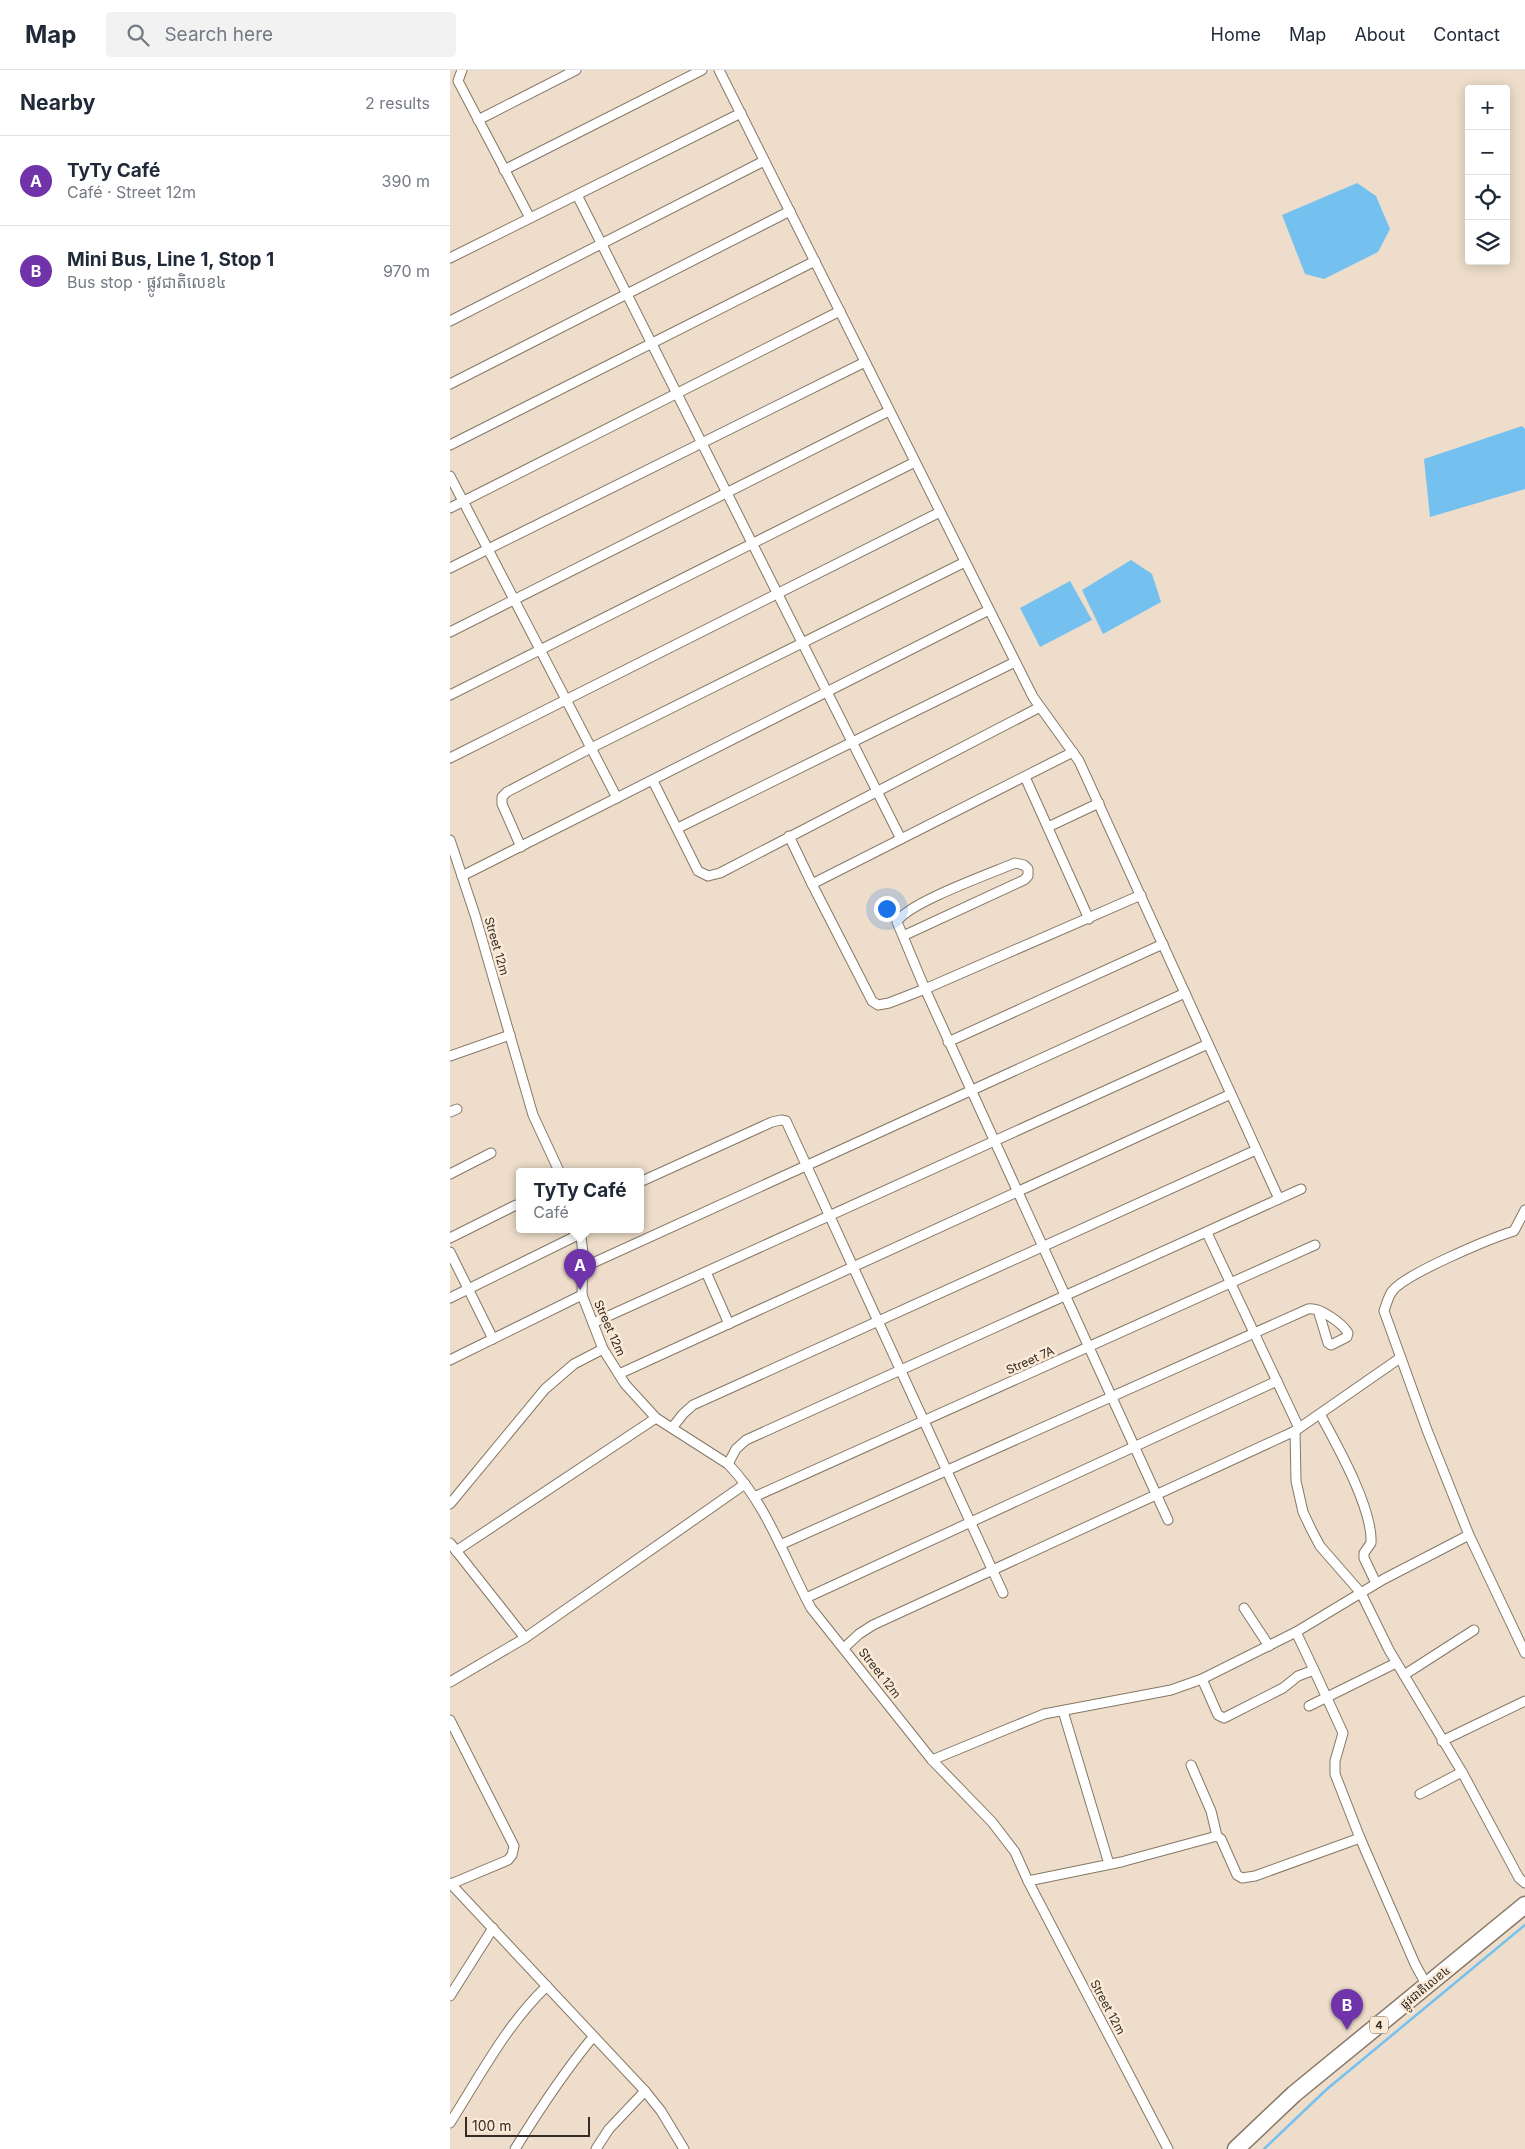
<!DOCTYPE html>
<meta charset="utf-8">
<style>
:root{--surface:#fff;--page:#f2f2f3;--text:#1f2937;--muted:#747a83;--line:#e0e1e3;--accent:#7133a9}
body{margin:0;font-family:Inter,"Noto Sans Khmer",sans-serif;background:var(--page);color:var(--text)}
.controls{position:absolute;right:15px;top:15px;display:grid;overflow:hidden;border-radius:5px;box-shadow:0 2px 12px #0003}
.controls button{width:45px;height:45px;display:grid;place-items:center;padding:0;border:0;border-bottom:1px solid var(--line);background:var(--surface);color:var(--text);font:25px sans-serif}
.scale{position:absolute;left:15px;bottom:12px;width:125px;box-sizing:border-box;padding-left:5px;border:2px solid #322c25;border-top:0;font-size:14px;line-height:18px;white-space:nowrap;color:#322c25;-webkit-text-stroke:4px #faead7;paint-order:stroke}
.you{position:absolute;left:436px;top:838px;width:18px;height:18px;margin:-12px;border:4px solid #fff;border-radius:50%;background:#1a73e8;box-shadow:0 0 0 8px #1a73e833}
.badge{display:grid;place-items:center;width:32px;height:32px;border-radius:50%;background:var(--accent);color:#fff;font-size:16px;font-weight:700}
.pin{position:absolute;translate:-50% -41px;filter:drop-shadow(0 1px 2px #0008)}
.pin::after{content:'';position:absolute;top:26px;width:18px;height:15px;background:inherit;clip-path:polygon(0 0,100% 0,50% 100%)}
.popup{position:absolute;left:66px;top:1098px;width:128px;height:65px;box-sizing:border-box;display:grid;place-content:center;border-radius:5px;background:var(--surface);filter:drop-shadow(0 1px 4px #0005);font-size:16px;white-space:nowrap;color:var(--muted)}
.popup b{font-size:19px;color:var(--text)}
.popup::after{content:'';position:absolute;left:50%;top:100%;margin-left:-10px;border:10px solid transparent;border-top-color:var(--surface)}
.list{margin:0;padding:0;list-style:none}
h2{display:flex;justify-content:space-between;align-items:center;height:65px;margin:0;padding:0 20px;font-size:21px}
h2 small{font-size:16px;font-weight:400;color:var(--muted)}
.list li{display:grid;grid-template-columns:32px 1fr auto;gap:15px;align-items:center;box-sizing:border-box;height:90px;padding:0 20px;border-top:1px solid var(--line)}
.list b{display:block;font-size:19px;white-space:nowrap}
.list p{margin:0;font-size:16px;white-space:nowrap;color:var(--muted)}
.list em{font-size:16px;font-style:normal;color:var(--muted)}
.icon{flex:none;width:28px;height:28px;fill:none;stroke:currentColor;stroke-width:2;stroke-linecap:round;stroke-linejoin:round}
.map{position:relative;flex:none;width:1075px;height:2079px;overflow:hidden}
header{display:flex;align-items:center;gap:30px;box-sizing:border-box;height:70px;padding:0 25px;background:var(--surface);border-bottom:1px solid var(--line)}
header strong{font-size:24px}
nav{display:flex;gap:28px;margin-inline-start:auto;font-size:18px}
.search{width:350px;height:45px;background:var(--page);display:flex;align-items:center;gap:12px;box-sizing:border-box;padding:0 18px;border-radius:5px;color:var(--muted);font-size:19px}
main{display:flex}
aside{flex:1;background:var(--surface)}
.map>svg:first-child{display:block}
</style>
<header>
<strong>Map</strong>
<div class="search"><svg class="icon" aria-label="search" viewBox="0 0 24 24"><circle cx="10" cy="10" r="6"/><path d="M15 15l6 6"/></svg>Search here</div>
<nav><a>Home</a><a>Map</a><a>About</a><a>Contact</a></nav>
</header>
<main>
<aside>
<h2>Nearby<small>2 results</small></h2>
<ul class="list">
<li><span class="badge">A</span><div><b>TyTy Café</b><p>Café · Street 12m</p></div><em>390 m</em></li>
<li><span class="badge">B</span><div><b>Mini Bus, Line 1, Stop 1</b><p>Bus stop · ផ្លូវជាតិលេខ៤</p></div><em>970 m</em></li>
</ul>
</aside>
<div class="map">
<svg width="1075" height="2079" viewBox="0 0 1075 2079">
<rect width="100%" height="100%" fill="#edddca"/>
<!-- water -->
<g fill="#74c1f0">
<path d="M907,113L926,126L940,159L928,182L874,209L855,204L832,145Z"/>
<path d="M1072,356L1075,359V419L980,447L974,389Z"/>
<path d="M681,490L702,504L711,532L653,564L632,520Z"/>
<path d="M620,511L642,550L590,577L570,538Z"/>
</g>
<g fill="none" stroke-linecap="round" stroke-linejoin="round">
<!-- stream -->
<path stroke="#74c1f0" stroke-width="2.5" d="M814,2079L877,2019L1075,1855"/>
<defs>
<g id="street">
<path d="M12,0L8,11L80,148"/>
<path d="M269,0L583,627L629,691L829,1129"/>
<path d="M28,50L126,0"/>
<path d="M54,100L252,0"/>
<path d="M127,125L451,769"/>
<path d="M0,188L291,43"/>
<path d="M0,251L314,91"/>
<path d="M0,314L340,141"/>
<path d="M0,375L365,191"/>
<path d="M0,406L167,728"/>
<path d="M0,438L390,241"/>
<path d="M0,498L415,292"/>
<path d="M0,562L439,341"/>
<path d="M0,625L465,392"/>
<path d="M0,688L490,442"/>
<path d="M575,707L639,849"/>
<path d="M203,711L248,801L258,806L270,803L590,637"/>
<path d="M598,757L649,733"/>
<path d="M228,758L565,592"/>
<path d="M339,766L362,814L623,682"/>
<path d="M0,770L25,845L83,1045L109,1101"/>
<path d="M71,777L52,734V727L57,722L141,678L515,492"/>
<path d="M12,806L539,540"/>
<path d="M362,814L422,931L428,935L439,933L475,919L447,852C457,833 542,803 565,793L574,795L578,799V806L574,810L453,866"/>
<path d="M691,825L475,919L718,1450"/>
<path d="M498,972L713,874"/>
<path d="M0,986L60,965"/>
<path d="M0,1042L7,1039"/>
<path d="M0,1104L41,1083"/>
<path d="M190,1112L322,1052L331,1050L336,1051L553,1523"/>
<path d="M1075,1140L1064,1161C1042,1168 951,1205 941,1223C938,1228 936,1235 934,1241L977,1360L1019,1465L1075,1583"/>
<path d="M130,1159L133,1183L132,1225L153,1279L175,1314L206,1348L278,1394C317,1434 335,1490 361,1538L482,1690L542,1752L565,1782L578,1811L718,2079"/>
<path d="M757,1163L849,1358"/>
<path d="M0,1168L66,1135"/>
<path d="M0,1182L43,1269"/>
<path d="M134,1197L735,923"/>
<path d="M256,1202L279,1254"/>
<path d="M0,1228L130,1164"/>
<path d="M143,1253L758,974"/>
<path d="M950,1288L845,1361L846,1411L853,1442L861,1459L870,1476L911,1523L939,1580L1012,1702L1069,1808L1075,1813"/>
<path d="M0,1290L132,1225"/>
<path d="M169,1304L781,1024"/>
<path d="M870,1344C887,1375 923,1439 921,1473L914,1483V1488L926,1513"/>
<path d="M222,1358L233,1344L243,1335L806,1080"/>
<path d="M278,1394L286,1379L296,1370L851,1119"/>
<path d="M304,1427L865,1175"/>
<path d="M0,1434L95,1319L124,1294L153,1279"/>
<path d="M0,1473L75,1568"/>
<path d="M330,1475L858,1239C870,1237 892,1253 898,1263L897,1267L881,1275L878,1273L868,1240"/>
<path d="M6,1481L206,1348"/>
<path d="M356,1528L827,1311"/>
<path d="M794,1538L819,1576"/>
<path d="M846,1562L864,1600"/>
<path d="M394,1578L409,1564L423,1555L845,1361"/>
<path d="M954,1605L1024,1560"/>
<path d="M752,1609L768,1645L774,1648L833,1618L848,1606L864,1600L893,1663L885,1691V1704L910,1768L965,1894L977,1916"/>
<path d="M0,1612L75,1568L295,1414"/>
<path d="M859,1636L946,1593"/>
<path d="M613,1641L659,1794"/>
<path d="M0,1650L64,1776L62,1785L58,1790L1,1814"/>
<path d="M992,1671L1075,1631"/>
<path d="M482,1690L594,1644L721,1620L752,1609L846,1562L934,1509L1019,1465"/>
<path d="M741,1695L761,1741L767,1766L771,1769L787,1805L792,1808L805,1806L910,1768"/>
<path d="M970,1724L1012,1702"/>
<path d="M578,1811L671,1792L767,1766"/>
<path d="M0,1813L195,2021L211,2041L234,2079"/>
<path d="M0,1926L43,1858"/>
<path d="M0,2053C30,2006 56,1955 97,1916"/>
<path d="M65,2079C89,2040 114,2002 143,1967"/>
<path d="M146,2079L159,2059L195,2021"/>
</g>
<path id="highway" d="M786,2079L844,2024L1075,1835"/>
</defs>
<!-- street casing -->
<use href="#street" stroke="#867866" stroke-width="11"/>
<!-- highway casing -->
<use href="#highway" stroke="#867866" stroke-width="19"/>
<!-- street -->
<use href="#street" stroke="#fff" stroke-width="9"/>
<!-- highway -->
<use href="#highway" stroke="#fff" stroke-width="16"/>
</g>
<g text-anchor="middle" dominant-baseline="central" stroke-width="5" stroke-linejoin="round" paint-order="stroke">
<!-- shield labels -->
<rect fill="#faead7" stroke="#6e655a" stroke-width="1" x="920" y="1946.5" width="18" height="17" rx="4"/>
<g font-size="11" font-weight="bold" fill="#322c25">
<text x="929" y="1955">4</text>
</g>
<!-- street labels -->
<g font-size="12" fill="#322c25" stroke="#faead7">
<text transform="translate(47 876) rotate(74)">Street 12m</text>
<text transform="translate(160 1258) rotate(66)">Street 12m</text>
<text transform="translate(580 1290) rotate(-24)">Street 7A</text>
<text transform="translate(430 1603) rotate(52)">Street 12m</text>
<text transform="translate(975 1917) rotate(-39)">ផ្លូវជាតិលេខ៤</text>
<text transform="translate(658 1937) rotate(62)">Street 12m</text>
</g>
</g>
</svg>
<div class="controls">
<button>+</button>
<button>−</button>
<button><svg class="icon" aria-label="locate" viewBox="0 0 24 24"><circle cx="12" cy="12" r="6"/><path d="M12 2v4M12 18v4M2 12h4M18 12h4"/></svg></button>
<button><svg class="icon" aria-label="layers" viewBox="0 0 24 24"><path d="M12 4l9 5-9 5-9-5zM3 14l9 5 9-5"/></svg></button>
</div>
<div class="scale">100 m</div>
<div class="you"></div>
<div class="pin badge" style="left:130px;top:1220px">A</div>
<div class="popup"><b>TyTy Café</b>Café</div>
<div class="pin badge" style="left:897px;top:1960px">B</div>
</div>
</main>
